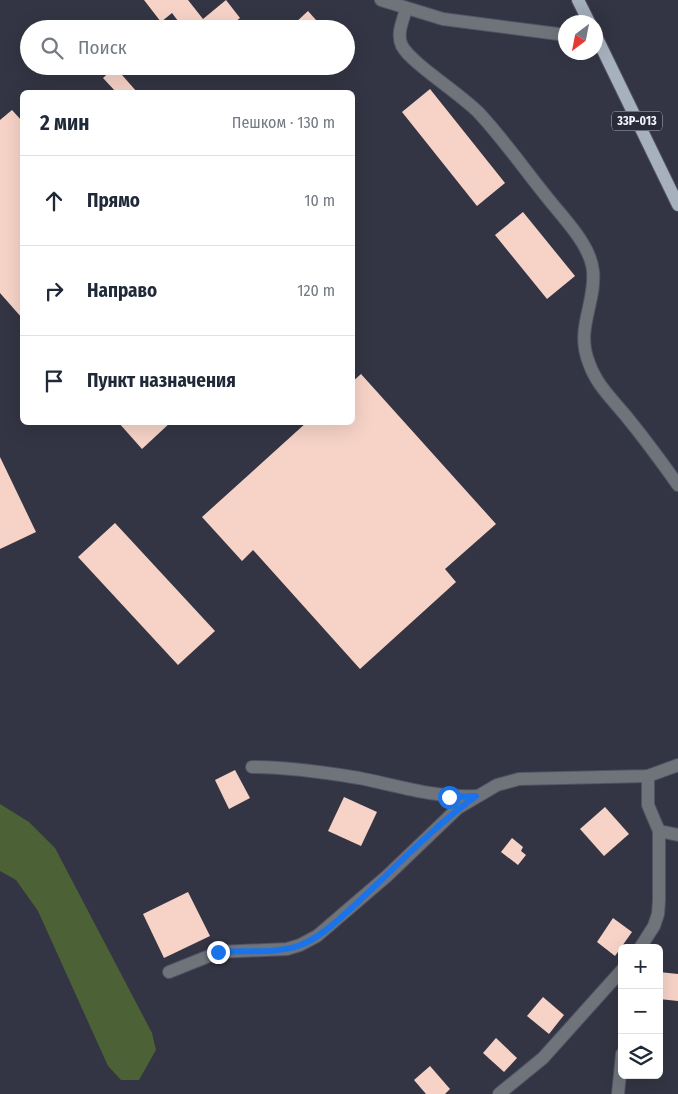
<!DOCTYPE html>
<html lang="ru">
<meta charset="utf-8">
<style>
:root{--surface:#fff;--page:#f2f2f3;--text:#1f2937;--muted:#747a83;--line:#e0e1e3}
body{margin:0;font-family:"Fira Sans Condensed",sans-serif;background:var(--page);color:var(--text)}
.controls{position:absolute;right:15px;bottom:15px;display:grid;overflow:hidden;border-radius:8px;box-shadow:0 5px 20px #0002}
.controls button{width:45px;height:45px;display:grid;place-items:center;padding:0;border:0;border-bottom:1px solid var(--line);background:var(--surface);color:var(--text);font:25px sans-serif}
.compass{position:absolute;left:558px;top:15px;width:45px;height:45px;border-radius:50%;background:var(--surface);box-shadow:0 5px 20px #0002;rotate:212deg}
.stop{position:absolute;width:15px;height:15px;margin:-11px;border:4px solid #1a73e8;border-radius:50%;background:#fff}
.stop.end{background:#1a73e8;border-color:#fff;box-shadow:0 1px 5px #0008}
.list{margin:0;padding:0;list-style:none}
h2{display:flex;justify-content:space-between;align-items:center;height:65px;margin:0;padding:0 20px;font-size:21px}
h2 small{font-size:16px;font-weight:400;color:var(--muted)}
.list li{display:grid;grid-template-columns:32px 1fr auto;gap:15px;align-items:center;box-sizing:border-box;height:90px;padding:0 20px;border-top:1px solid var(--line)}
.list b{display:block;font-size:19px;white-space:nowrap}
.list em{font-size:16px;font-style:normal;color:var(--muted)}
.icon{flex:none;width:28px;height:28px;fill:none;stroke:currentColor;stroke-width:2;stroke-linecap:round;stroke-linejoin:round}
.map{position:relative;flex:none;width:678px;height:1094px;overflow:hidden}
.search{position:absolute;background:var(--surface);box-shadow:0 5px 20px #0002;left:20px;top:20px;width:335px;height:55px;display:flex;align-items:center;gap:12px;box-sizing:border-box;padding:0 18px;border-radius:28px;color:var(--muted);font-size:19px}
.panel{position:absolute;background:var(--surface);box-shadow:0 5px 20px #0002;left:20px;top:90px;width:335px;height:335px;border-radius:8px}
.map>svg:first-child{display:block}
</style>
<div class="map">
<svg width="678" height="1094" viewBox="0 0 678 1094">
<rect width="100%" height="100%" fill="#333544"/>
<!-- green -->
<path fill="#4c6135" d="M0,804L29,822L55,848L152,1033L156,1050L139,1080H121L108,1066L38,911L16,880L0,871Z"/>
<!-- building -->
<g fill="#f7d3c7">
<path d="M144,0H188L203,19L226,0L240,18L226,29H184L172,13L161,22Z"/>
<path d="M308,11L324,29H299L294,24Z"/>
<path d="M115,67L137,92H116L103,78Z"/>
<path d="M430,89L505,183L477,206L402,112Z"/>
<path d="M12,110L22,121V318L0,293V120Z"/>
<path d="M523,212L575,276L547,299L495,235Z"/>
<path d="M361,374L496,524L445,569L456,582L360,669L253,550L242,561L202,517L307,422H352V382Z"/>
<path d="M118,422H171L142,449Z"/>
<path d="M0,457L36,532L0,549Z"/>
<path d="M115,523L215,631L178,665L78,557Z"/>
<path d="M235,770L250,798L229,809L215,780Z"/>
<path d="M344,797L377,812L361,846L328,831Z"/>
<path d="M605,807L629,834L604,856L580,829Z"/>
<path d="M512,838L523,847L521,851L526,855L518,865L501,852Z"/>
<path d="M188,892L210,936L164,958L143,914Z"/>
<path d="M613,918L632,932L615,956L597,942Z"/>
<path d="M659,972L678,974V1001L659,999Z"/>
<path d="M543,997L564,1015L549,1034L527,1016Z"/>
<path d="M496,1038L517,1058L504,1072L483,1053Z"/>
<path d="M430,1066L450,1089L445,1094H426L414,1080Z"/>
</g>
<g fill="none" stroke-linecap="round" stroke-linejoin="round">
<defs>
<g id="minor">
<path d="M381,0L443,19L566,35"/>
<path d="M406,9C403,21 396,34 402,46C412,64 461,94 479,113C506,142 529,176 555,207C569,224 591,248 593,271C596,304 575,329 589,363C596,384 612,399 626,416C644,438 661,461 678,485"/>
<path d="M252,767C287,767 323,772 359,778C399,786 435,798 476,796"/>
<path d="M659,831L678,835"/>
<path d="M640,948L654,926L658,914L659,901V831L648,805V776"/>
<path d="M169,972L219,952L287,949L300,945L317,936L387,876L458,808L497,785L519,779L648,776L678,765"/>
<path d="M499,1094L543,1058L622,970"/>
<path d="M618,1094L622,1054"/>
</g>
<g id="major">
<path d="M578,0L589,22"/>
<path d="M596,36L678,205"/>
</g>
</defs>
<!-- minor casing -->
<use href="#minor" stroke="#525362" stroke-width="14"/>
<!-- major casing -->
<use href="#major" stroke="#525362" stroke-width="14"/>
<!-- minor -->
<use href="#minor" stroke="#6f747a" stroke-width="12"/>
<!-- major -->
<use href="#major" stroke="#a7b1be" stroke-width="12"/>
</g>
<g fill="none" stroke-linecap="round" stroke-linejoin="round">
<!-- route -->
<path stroke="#1a73e8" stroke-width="6" d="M218,952C244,950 273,954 298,946C321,938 340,918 357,903C396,867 433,827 476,796L449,797"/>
</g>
<g text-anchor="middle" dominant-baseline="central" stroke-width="5" stroke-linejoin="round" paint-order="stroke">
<!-- shield labels -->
<rect fill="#292b39" stroke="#b6b7c2" stroke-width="1" x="612" y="111.5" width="50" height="19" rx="4"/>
<g font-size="12" font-weight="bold" fill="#f2f3fd">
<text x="637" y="121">33Р-013</text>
</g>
</g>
</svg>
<div class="controls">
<button>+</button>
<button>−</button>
<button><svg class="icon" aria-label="layers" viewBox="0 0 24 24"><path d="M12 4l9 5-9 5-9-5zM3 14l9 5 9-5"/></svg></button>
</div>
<svg class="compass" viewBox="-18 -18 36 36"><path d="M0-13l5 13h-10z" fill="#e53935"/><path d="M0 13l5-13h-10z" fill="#747a83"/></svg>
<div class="stop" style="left:449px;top:797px"></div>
<div class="stop end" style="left:218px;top:952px"></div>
<div class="search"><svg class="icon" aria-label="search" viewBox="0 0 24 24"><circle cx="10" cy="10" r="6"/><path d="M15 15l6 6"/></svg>Поиск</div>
<section class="panel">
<h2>2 мин<small>Пешком · 130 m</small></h2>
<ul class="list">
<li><svg class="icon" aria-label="ahead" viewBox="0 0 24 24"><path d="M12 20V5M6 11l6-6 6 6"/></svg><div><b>Прямо</b></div><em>10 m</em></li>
<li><svg class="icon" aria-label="right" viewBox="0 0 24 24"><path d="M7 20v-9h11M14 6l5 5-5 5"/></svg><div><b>Направо</b></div><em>120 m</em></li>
<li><svg class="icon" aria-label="arrive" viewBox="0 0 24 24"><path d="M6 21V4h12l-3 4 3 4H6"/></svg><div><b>Пункт назначения</b></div></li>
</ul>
</section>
</div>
